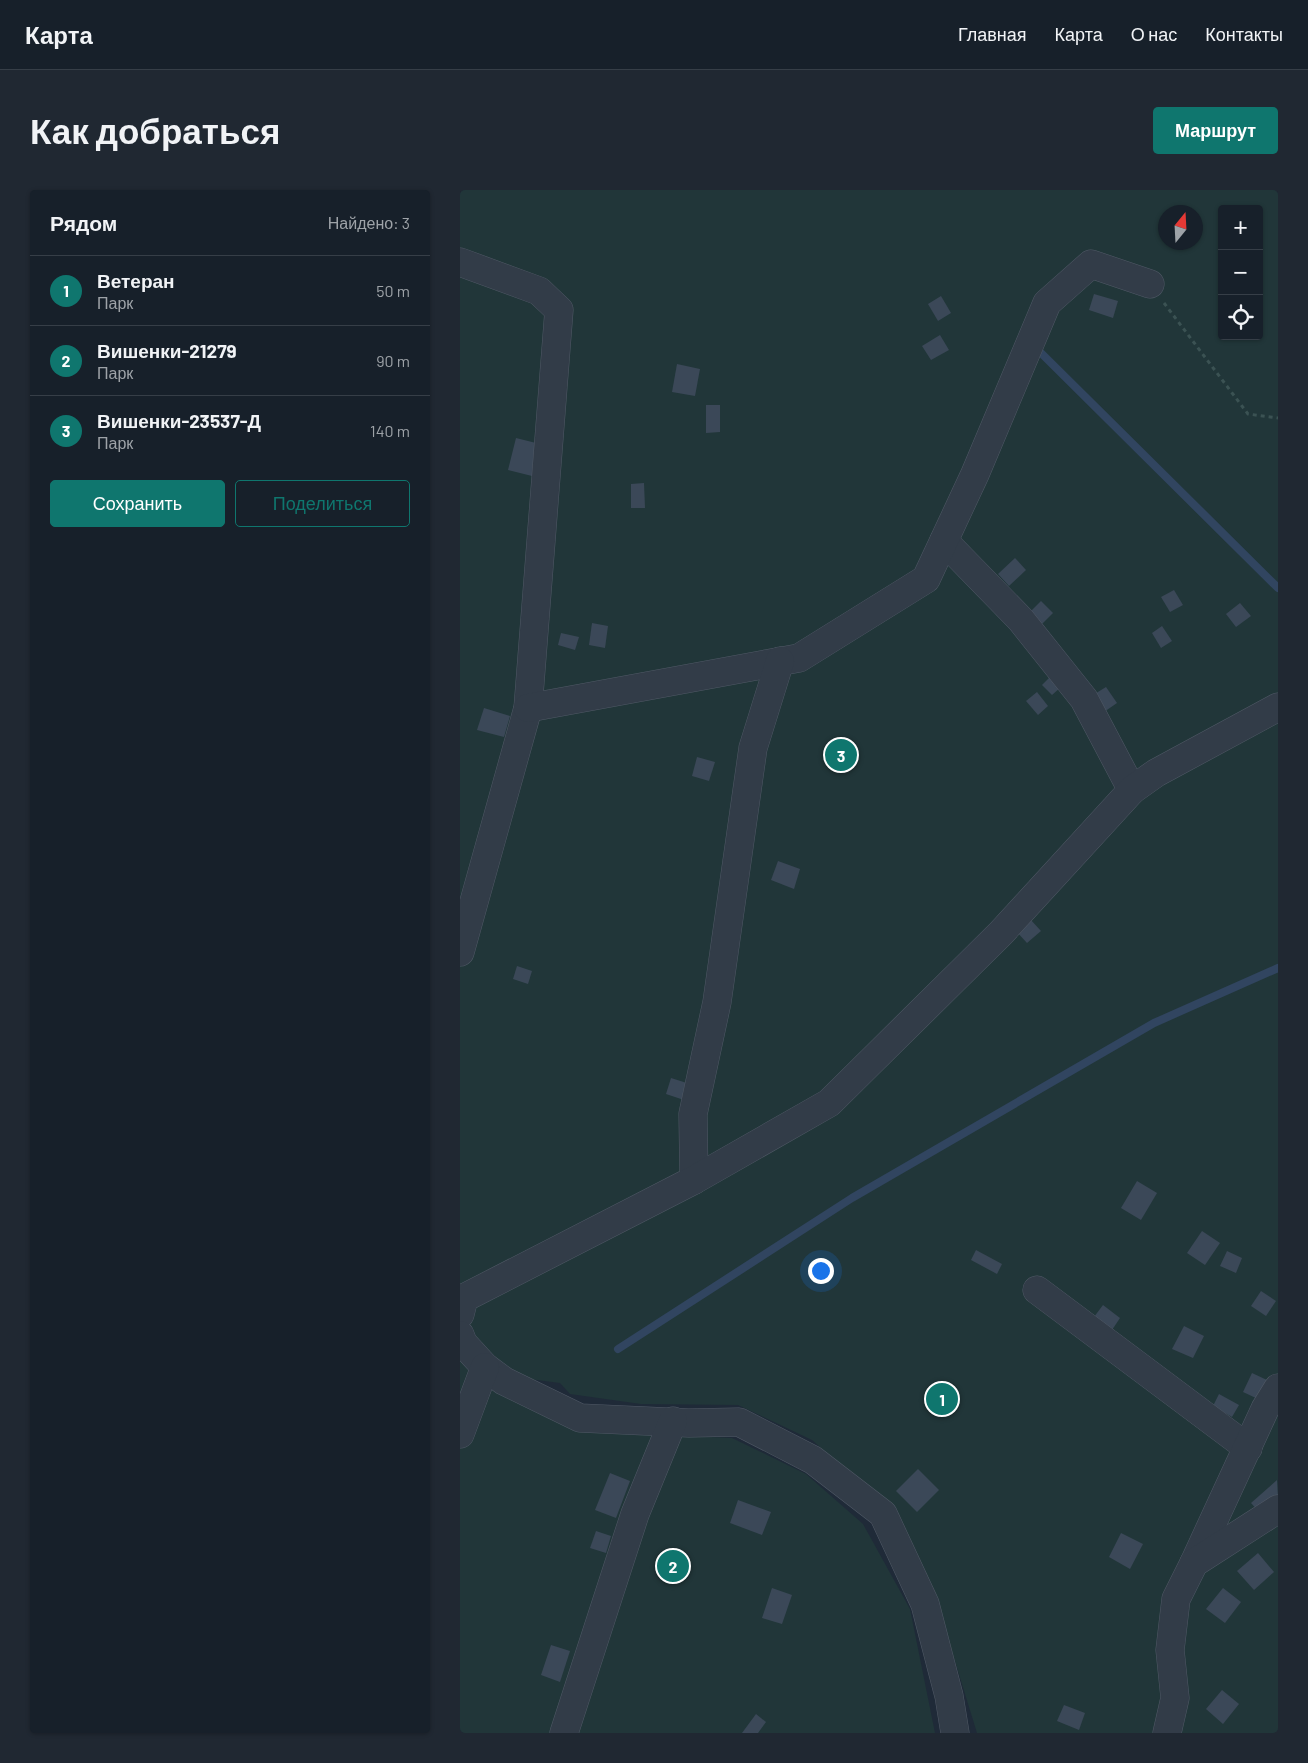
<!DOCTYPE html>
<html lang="ru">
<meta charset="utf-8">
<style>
:root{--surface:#17202a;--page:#202832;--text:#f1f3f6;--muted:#9ea3a8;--line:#363e47;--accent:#0f766e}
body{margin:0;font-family:Barlow,sans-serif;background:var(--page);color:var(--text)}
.controls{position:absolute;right:15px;top:15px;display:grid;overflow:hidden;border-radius:5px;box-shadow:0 1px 4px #0004}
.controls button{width:45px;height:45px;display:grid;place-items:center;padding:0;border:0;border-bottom:1px solid var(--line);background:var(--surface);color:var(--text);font:25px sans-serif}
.compass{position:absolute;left:698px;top:15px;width:45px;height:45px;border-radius:50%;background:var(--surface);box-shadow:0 1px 4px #0004;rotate:18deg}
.you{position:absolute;left:360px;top:1080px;width:18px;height:18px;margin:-12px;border:4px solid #fff;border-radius:50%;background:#1a73e8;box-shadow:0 0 0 8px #1a73e833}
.badge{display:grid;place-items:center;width:32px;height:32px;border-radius:50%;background:var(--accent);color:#fff;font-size:16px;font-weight:700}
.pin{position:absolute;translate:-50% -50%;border:2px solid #fff;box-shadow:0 1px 5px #0006}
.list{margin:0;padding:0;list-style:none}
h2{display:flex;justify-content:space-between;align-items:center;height:65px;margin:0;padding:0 20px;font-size:21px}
h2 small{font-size:16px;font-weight:400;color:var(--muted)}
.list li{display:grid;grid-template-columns:32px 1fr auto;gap:15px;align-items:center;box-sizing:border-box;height:70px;padding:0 20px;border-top:1px solid var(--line)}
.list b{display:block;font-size:19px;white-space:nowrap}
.list p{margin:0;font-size:16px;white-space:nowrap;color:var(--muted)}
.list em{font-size:16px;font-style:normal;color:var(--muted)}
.actions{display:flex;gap:10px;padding:15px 20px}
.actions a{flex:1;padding:11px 0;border:1px solid var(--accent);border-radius:5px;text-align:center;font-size:18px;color:var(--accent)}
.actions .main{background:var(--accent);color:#fff}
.icon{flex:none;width:28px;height:28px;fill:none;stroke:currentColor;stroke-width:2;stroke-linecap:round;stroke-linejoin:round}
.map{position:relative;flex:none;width:818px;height:1543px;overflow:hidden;border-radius:5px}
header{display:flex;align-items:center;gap:30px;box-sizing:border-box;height:70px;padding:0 25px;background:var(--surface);border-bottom:1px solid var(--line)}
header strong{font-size:24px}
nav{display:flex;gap:28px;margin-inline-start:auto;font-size:18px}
.intro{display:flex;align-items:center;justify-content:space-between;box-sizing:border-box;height:120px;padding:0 30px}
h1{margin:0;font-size:35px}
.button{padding:12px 22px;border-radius:5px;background:var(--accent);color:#fff;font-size:18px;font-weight:700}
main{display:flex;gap:30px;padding:0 30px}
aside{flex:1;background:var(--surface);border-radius:5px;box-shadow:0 1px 4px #0004}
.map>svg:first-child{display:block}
</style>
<header>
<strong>Карта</strong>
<nav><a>Главная</a><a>Карта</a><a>О нас</a><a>Контакты</a></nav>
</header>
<div class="intro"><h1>Как добраться</h1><a class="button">Маршрут</a></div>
<main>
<aside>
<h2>Рядом<small>Найдено: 3</small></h2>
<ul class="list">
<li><span class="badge">1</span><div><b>Ветеран</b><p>Парк</p></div><em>50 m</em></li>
<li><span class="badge">2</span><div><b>Вишенки-21279</b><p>Парк</p></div><em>90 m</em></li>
<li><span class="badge">3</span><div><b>Вишенки-23537-Д</b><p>Парк</p></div><em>140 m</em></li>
</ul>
<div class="actions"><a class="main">Сохранить</a><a>Поделиться</a></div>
</aside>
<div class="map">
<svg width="818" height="1543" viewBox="0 0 818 1543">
<rect width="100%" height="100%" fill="#1f2a38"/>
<!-- green -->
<g fill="#213639" fill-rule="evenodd">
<path d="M0,0H818V1543H517L474,1403L432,1321L352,1250L278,1215L181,1214L110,1204L100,1193L47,1186L0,1130ZM762,19H799V146H762ZM706,22H736V52H706Z"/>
<path d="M0,1164L115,1240L272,1248L346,1284L403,1334L450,1419L475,1543H0Z"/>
</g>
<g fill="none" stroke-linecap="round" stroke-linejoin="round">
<!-- stream -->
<g stroke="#314560" stroke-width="8">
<path d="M575,157L818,398"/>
<path d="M158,1159L392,1008L694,833L818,778"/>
</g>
</g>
<!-- building -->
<g fill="#3b4858">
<path d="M634,104L658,111L653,128L629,120Z"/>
<path d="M481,106L491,123L478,131L468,114Z"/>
<path d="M480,145L489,160L471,170L462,156Z"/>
<path d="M217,174L240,179L235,206L212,202Z"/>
<path d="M246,215H260V242L246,243Z"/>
<path d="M56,248L80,254L72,286L48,280Z"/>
<path d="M184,293L185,318H171V294Z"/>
<path d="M555,368L566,380L549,396L538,384Z"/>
<path d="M714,400L723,415L710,422L701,407Z"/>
<path d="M581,411L593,423L580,436L568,424Z"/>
<path d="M780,413L791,426L776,437L766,424Z"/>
<path d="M132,433L148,436L145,458L129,455Z"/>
<path d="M702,436L712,451L701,458L692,443Z"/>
<path d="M101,443L119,447L115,460L98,455Z"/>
<path d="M591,486L601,497L592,505L582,495Z"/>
<path d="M646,497L657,513L644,522L633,505Z"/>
<path d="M577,502L588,516L578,525L566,511Z"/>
<path d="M24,518L50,526L44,547L17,540Z"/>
<path d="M237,567L255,572L249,591L232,586Z"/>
<path d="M318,671L340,679L334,699L311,690Z"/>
<path d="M570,729L581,741L567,753L556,741Z"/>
<path d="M57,776L72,781L68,794L53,789Z"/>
<path d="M211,888L230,894L224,910L206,904Z"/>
<path d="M677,991L697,1003L681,1030L661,1018Z"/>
<path d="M742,1041L760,1053L745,1075L727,1063Z"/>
<path d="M516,1060L542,1074L537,1084L511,1070Z"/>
<path d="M767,1061L782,1068L776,1083L760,1076Z"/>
<path d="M801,1101L816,1111L806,1126L791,1116Z"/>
<path d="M643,1115L660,1128L652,1140L634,1127Z"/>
<path d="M724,1136L744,1146L733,1168L712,1159Z"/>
<path d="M792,1183L807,1190L798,1209L783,1202Z"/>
<path d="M759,1204L779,1215L772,1227L753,1216Z"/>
<path d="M458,1279L479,1300L457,1322L436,1301Z"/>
<path d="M150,1283L170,1291L156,1328L135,1320Z"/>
<path d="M817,1290L818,1307L800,1323L791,1313Z"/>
<path d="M278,1310L311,1322L302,1345L270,1333Z"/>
<path d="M136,1341L151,1346L146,1363L130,1358Z"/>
<path d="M661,1343L683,1354L670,1379L649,1367Z"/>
<path d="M798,1363L814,1382L794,1400L777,1381Z"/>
<path d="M312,1398L332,1405L322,1434L302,1428Z"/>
<path d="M763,1398L781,1412L765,1433L746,1419Z"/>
<path d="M91,1455L110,1461L100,1492L81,1485Z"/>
<path d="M762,1500L779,1514L763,1534L746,1519Z"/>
<path d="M604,1515L625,1523L619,1540L597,1531Z"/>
<path d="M296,1524L306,1532L298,1543H282Z"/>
</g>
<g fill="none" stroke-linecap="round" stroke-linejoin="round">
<defs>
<g id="minor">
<path d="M0,72L79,101L99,120L68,518L0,762"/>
<path d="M484,351L561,430L624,509L672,600"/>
<path d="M68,518L339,468L466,389L515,284L587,113L631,74L690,94"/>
<path d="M234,990L233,924L257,812L293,558L320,471"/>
<path d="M577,1100L788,1258"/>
<path d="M0,1124L4,1108L234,990L369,913L541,743L672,600L696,583L818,517"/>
<path d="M0,1145L3,1153L25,1177L44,1191L120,1228L229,1233L279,1232L353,1270L423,1324L465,1414L489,1506L495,1543"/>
<path d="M0,1244L25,1177"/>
<path d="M734,1373L805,1219L818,1198"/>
<path d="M104,1543L175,1324L213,1231"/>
<path d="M707,1543L715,1508L710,1460L716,1409L734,1373L818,1319"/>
</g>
</defs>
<!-- minor casing -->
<use href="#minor" stroke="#505966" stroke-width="29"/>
<!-- path -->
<path stroke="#3b5253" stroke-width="3" stroke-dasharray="4 4" stroke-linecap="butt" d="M704,113L788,224L818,228"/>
<!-- minor -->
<use href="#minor" stroke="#323c48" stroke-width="28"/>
</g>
</svg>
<div class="controls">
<button>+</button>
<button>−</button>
<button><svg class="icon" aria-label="locate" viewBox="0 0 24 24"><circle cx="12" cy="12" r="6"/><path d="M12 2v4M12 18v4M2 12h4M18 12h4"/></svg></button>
</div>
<svg class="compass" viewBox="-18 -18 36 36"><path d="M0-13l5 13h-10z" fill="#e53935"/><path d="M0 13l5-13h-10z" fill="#9ea3a8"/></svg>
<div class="you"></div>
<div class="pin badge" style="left:482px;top:1209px">1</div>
<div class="pin badge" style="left:213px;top:1376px">2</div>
<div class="pin badge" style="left:381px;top:565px">3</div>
</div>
</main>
